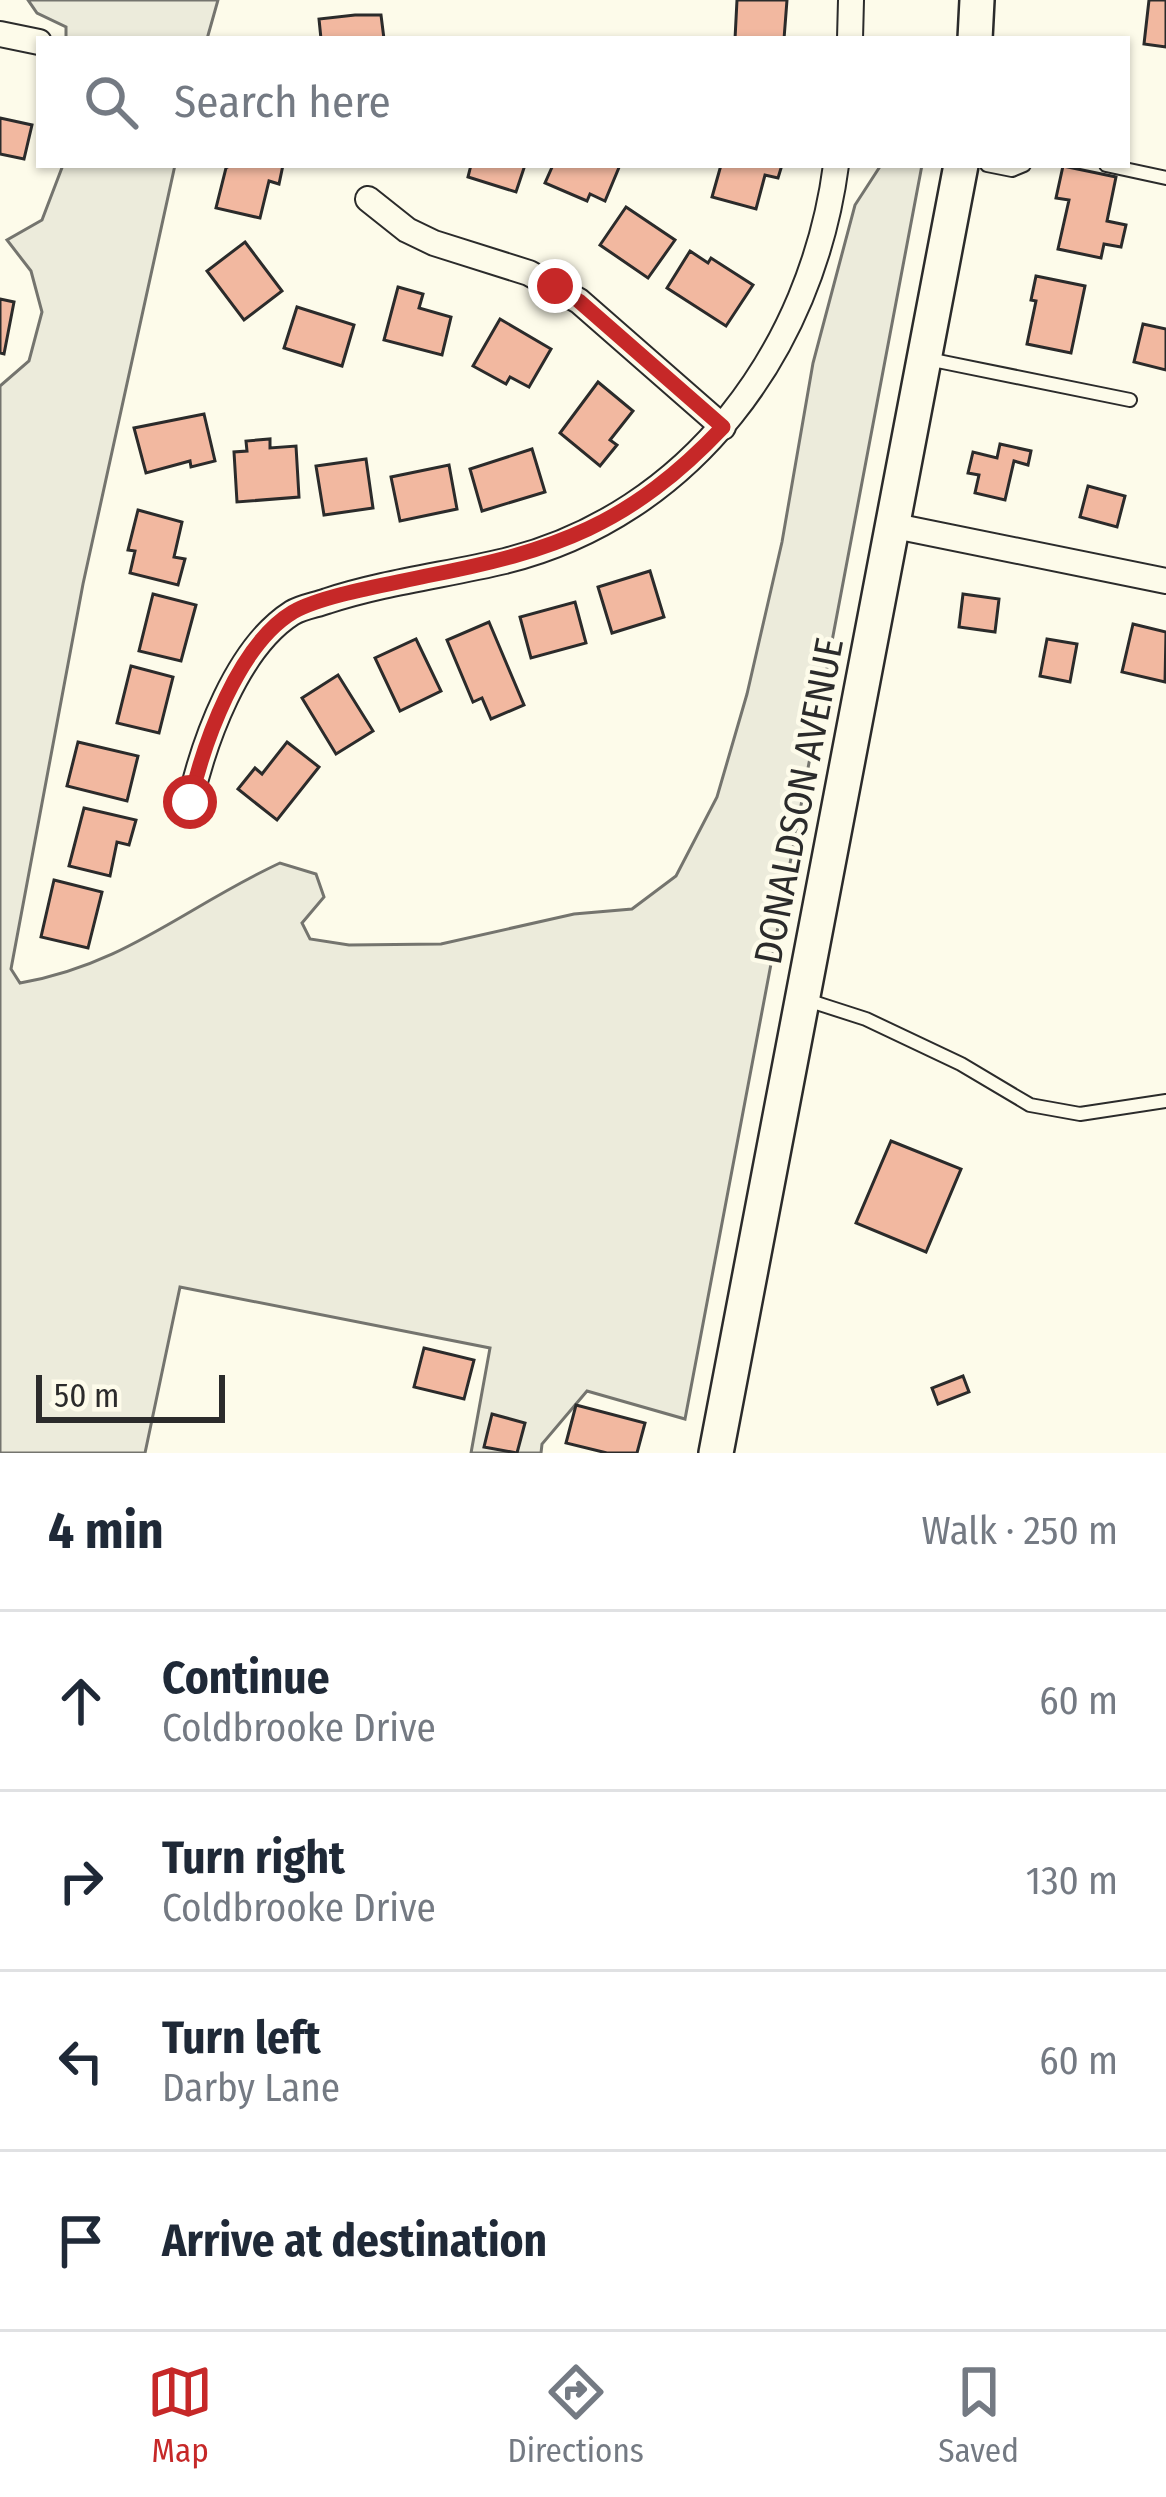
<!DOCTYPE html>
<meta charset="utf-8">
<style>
:root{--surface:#fff;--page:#f2f2f3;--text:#1f2937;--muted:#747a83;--line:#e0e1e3;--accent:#c62828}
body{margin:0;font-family:"Fira Sans Condensed",sans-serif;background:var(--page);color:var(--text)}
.scale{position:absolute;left:36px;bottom:30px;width:189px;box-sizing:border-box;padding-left:12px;border:6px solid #2b2b2b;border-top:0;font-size:33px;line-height:42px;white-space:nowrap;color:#2b2b2b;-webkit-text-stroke:9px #fdfbea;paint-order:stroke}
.stop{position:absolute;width:36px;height:36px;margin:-27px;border:9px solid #c62828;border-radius:50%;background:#fff}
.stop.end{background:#c62828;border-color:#fff;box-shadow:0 3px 12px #0008}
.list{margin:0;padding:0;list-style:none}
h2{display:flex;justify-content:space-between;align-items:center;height:156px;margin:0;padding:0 48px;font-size:51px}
h2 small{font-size:39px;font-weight:400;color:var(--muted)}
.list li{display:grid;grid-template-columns:78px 1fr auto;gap:36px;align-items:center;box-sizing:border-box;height:180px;padding:0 48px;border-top:3px solid var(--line)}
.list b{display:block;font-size:45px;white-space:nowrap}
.list p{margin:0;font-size:39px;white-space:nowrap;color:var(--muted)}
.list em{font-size:39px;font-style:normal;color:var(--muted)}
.icon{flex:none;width:66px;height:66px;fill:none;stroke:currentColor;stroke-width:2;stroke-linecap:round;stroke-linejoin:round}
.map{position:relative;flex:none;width:1166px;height:1453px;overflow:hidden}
.search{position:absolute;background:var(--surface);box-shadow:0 3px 9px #0004;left:36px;right:36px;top:36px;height:132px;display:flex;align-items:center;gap:30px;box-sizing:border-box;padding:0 42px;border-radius:0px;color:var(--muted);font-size:45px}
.sheet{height:876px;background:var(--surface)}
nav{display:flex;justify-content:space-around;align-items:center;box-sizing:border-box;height:168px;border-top:3px solid var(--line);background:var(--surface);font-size:33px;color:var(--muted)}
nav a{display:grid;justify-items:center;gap:6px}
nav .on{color:var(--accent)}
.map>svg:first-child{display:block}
</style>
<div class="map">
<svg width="1166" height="1453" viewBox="0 0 1166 1453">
<rect width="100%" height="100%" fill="#fdfbea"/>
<!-- green -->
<g fill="#ecebdb" stroke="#74746e" stroke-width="3">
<path d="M28,0H218L207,39H66V27L37,13Z"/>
<path d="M63,165H175L83,584L11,969L20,983C125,965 187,906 280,863L316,874L324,897L302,923L310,939L349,945L441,944L574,914L632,909L676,876L717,797L747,694L782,542L813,363L855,205L881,165H922L685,1419L587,1391L542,1444L541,1453H471L490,1348L180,1287L145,1453H0V386L29,361L42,312L31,271L7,240L42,220Z"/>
</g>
<!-- building -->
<g fill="#f2b8a0" stroke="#2b2b2b" stroke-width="3">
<path d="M737,0H787L784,39H735Z"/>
<path d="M1149,0H1166V47L1144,44Z"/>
<path d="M355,15H381L384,39H321L319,19Z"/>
<path d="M0,118L32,125L24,159L0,154Z"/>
<path d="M231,165H283L279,184L269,181L260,218L216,208L226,168Z"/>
<path d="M471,165H525L516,192L468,177Z"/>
<path d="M553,165H620L605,201L590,194L587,201L545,183Z"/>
<path d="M721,165H782L778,178L765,175L756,209L712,197Z"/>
<path d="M1063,166L1116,177L1107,221L1126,225L1121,247L1104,244L1101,258L1058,249L1069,200L1056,198Z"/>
<path d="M626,207L675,240L648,278L600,245Z"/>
<path d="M245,242L282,291L244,320L207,271Z"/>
<path d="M690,251L708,263L711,258L753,285L726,326L667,288Z"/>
<path d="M1036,276L1085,286L1071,353L1027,344L1036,301L1031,300Z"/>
<path d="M398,287L423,294L419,308L451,317L442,355L384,340Z"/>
<path d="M0,299L14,302L4,354L0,353Z"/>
<path d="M297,307L354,325L342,366L284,348Z"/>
<path d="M500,319L551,349L529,387L510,377L506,384L473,366Z"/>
<path d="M1143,324L1166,329V370L1134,362Z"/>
<path d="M598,382L633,411L610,440L617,445L600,466L560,433Z"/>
<path d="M204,414L215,461L191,467L190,461L146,473L134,428Z"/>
<path d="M270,439V448L296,446L299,497L237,502L234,452L247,451L246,441Z"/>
<path d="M1000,444L1031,451L1028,465L1014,461L1005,500L975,493L979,475L968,473L973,452L997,458Z"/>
<path d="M532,449L545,492L482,511L470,469Z"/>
<path d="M366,459L373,508L324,515L316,466Z"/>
<path d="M449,465L457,509L400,521L391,477Z"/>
<path d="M1088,486L1125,496L1117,527L1080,517Z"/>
<path d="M138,510L182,522L174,557L185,559L178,585L130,573L135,551L128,550Z"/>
<path d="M650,571L664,617L612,633L598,587Z"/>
<path d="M153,594L196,605L181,661L139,651Z"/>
<path d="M963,594L999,599L995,632L959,627Z"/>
<path d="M575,602L586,643L531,658L520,617Z"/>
<path d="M489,622L524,705L491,719L482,698L473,702L447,640Z"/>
<path d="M1133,624L1166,632L1165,682L1122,672Z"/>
<path d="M416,639L441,691L400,711L375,658Z"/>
<path d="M1047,639L1077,644L1070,682L1040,676Z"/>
<path d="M131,666L173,677L159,733L117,723Z"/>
<path d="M338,675L373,731L336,754L302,698Z"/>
<path d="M78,742L138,756L127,801L67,786Z"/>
<path d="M287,742L319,767L277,820L238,789L255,768L262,774Z"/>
<path d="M84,808L136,820L129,845L117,842L110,876L69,866Z"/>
<path d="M54,880L102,892L88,948L41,937Z"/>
<path d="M891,1141L961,1169L926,1252L856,1223Z"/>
<path d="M424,1348L474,1360L464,1399L414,1387Z"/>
<path d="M963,1376L969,1392L938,1404L932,1388Z"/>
<path d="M576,1405L645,1423L637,1453H607L566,1443Z"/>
<path d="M492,1414L525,1423L517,1453L484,1447Z"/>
</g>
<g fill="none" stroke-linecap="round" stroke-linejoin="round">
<defs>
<g id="lane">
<path d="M987,165L1012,170L1024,165"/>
<path d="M1106,165L1166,178"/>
<path d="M928,359L1130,400"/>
<path d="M804,999L866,1019L961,1064L1030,1105L1080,1114L1166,1101"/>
</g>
<g id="street">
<path d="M0,34L39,42"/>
<path d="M850,39L851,0"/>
<path d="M368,199L407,230L434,243L529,273L579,301L723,427"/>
<path d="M895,526L1166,581"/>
<path d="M190,802C204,741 237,648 292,613C302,607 316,605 327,601C385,582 446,575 505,561C691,515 812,349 836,165"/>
</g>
<g id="secondary">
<path d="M975,39L977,0"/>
<path d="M716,1453L961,165"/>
</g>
</defs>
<!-- lane casing -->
<use href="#lane" stroke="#2b2b2b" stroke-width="16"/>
<!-- street casing -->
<use href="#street" stroke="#2b2b2b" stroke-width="28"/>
<!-- secondary casing -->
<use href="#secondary" stroke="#2b2b2b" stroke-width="38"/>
<!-- lane -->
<use href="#lane" stroke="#fdfbea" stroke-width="12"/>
<!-- street -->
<use href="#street" stroke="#fdfbea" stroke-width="24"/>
<!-- secondary -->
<use href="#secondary" stroke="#fdfbea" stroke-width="33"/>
</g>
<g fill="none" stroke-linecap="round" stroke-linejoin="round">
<!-- route -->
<path stroke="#c62828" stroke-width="15" d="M190,802C204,742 238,645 293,612C323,595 391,584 426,576C555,551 630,525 723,427L579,301L555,286"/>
</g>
<g text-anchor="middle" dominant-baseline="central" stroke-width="9" stroke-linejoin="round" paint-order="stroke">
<!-- street labels -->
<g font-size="39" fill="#2b2b2b" stroke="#fdfbea">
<text transform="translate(799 801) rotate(-79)">DONALDSON AVENUE</text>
</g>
</g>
</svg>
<div class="scale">50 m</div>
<div class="stop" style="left:190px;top:802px"></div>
<div class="stop end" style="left:555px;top:286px"></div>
<div class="search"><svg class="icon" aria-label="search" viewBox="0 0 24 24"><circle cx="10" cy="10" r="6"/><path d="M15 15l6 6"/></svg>Search here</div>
</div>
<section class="sheet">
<h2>4 min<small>Walk · 250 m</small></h2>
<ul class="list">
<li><svg class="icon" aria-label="ahead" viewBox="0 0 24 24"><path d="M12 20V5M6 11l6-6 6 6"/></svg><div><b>Continue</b><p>Coldbrooke Drive</p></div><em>60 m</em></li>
<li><svg class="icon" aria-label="right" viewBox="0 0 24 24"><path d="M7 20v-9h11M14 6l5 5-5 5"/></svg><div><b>Turn right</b><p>Coldbrooke Drive</p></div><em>130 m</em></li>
<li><svg class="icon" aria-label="left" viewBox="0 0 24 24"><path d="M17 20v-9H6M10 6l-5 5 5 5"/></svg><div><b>Turn left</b><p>Darby Lane</p></div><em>60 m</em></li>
<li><svg class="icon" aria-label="arrive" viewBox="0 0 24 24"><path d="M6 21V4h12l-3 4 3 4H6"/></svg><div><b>Arrive at destination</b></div></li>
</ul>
</section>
<nav>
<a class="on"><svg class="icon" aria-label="map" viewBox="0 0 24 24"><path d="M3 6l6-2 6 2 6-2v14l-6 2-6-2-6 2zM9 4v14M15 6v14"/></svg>Map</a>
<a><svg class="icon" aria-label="directions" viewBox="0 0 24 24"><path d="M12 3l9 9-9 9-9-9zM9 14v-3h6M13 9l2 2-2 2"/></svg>Directions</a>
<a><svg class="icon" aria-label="saved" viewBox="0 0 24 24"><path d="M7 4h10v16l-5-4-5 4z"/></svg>Saved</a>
</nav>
